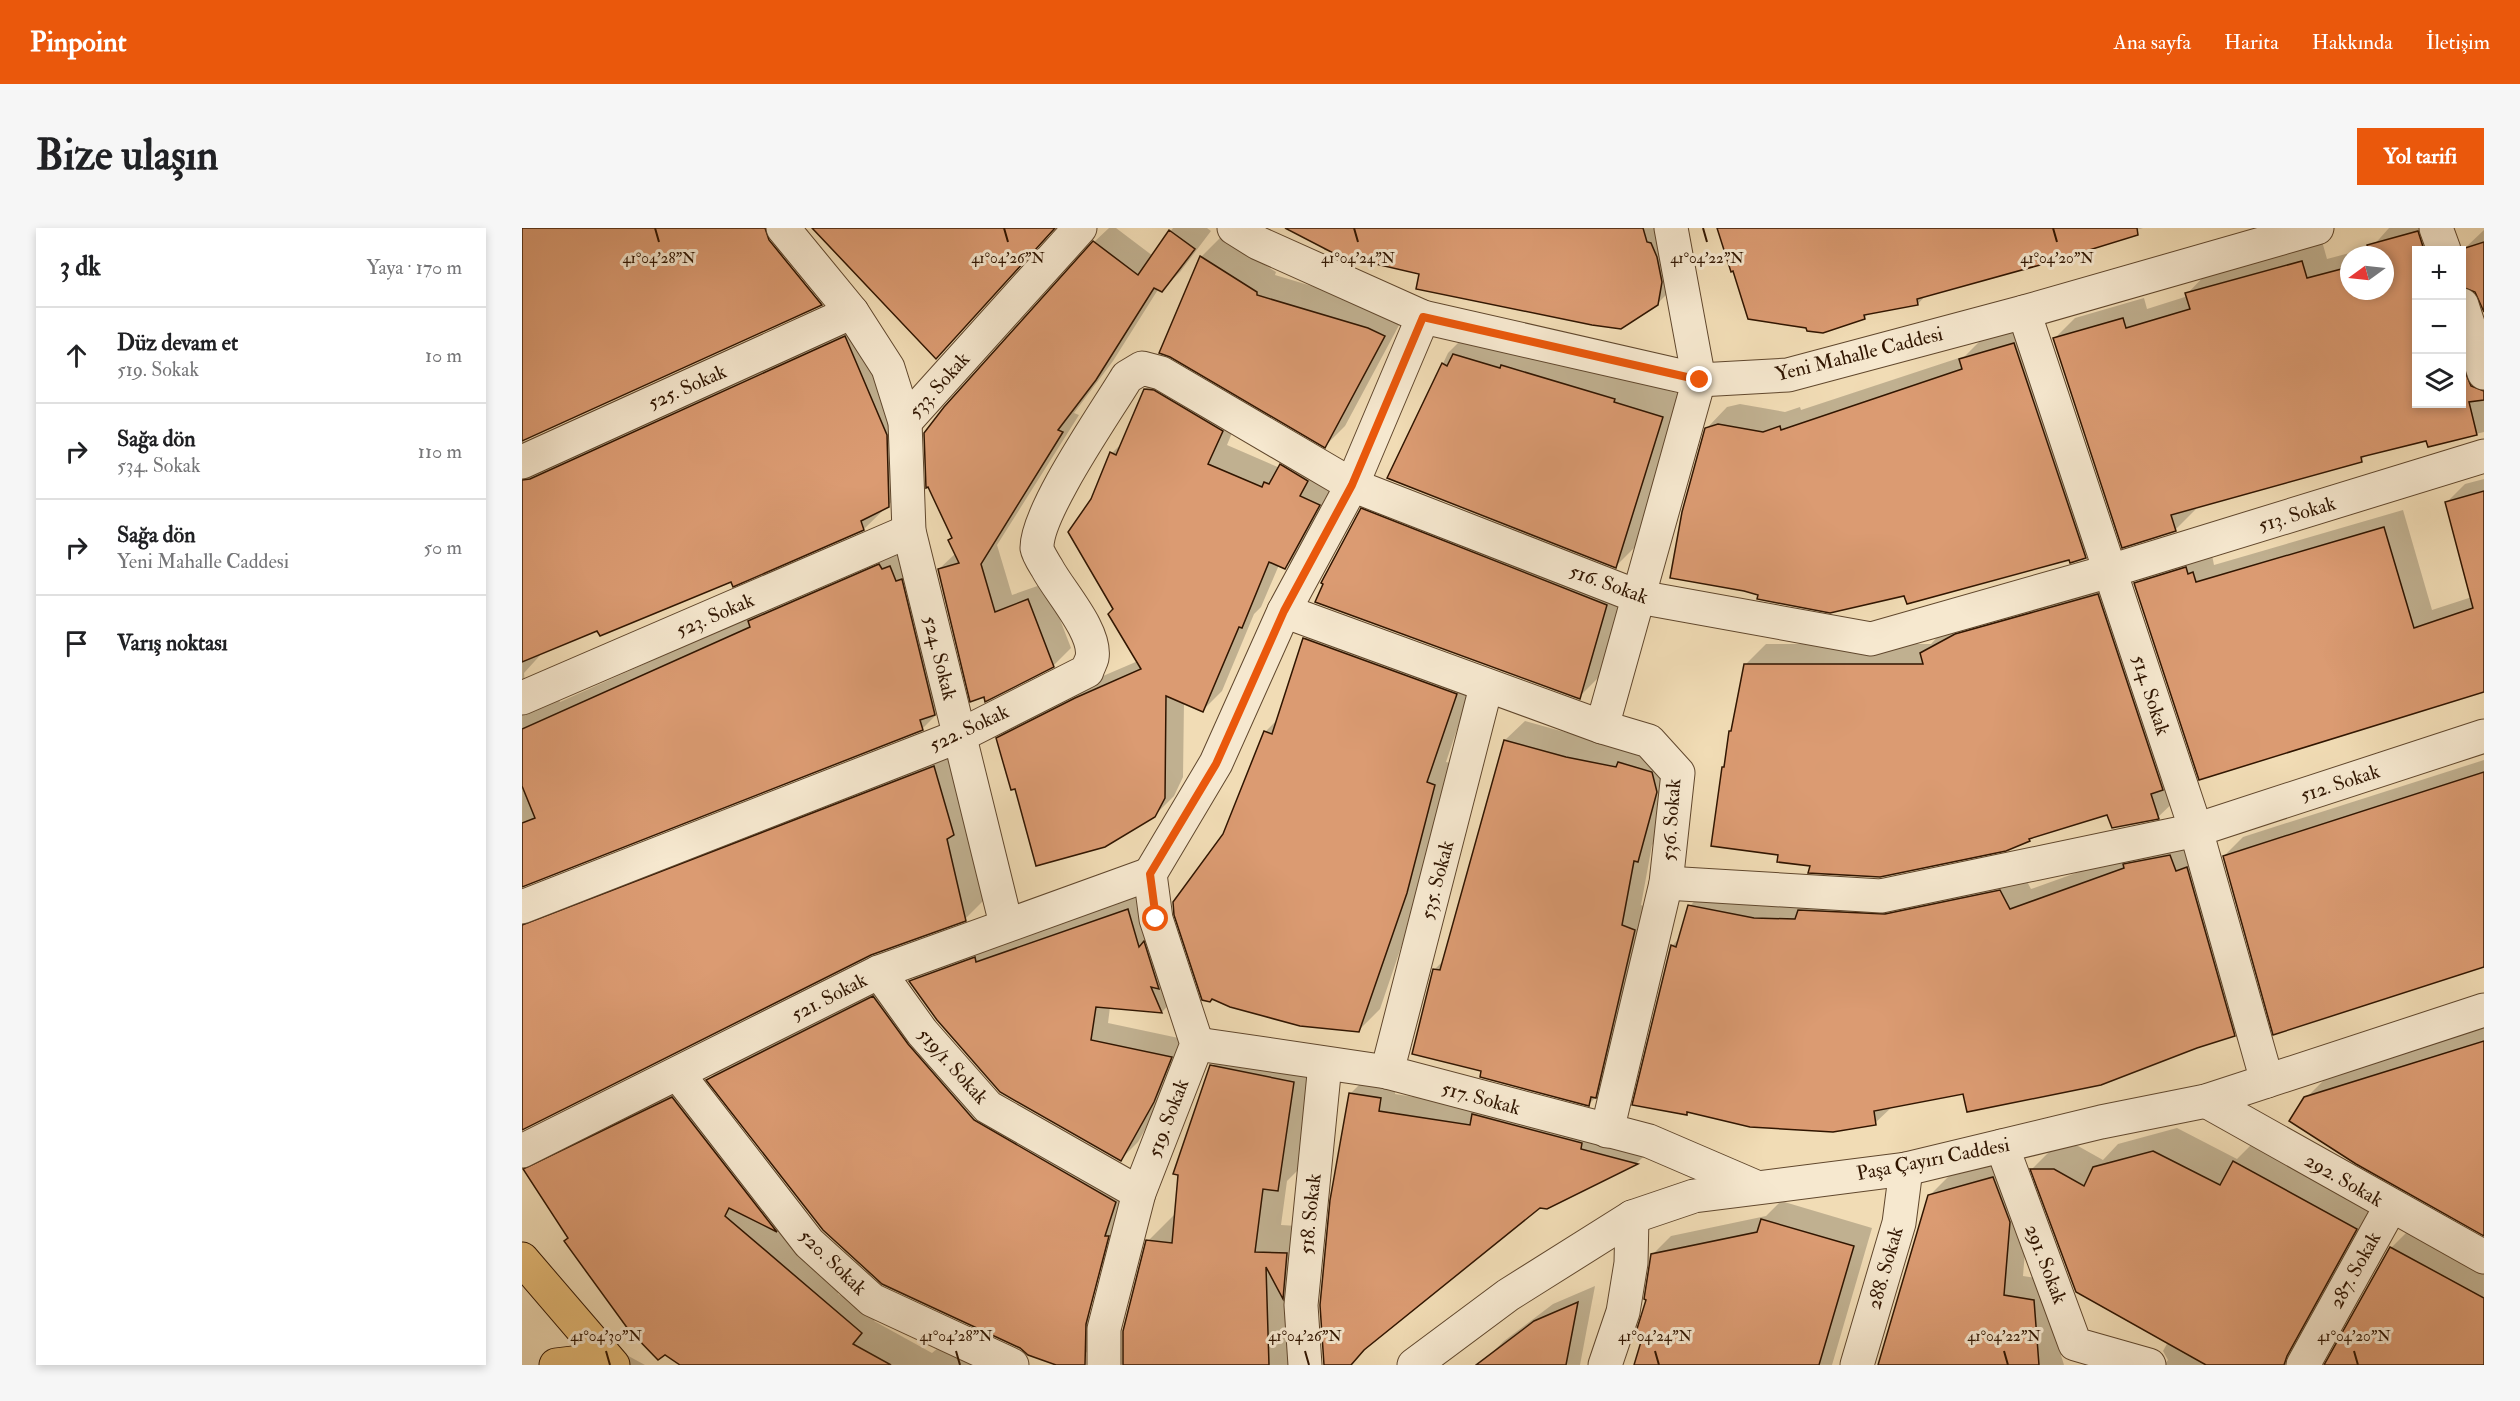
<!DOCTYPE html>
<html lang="tr">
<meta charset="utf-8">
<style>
:root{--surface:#fff;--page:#f6f6f6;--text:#202124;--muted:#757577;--line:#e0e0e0;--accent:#ea580c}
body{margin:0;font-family:"IM FELL Double Pica",serif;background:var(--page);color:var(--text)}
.controls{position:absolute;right:18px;top:18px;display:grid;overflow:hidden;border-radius:0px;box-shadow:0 3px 9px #0003}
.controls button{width:54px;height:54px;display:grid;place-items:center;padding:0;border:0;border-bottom:2px solid var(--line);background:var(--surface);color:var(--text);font:30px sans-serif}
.compass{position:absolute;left:1818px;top:18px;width:54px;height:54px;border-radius:50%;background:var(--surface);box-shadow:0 3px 9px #0003;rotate:255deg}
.stop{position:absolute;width:18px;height:18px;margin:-14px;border:4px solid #ea580c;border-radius:50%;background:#fff}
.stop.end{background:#ea580c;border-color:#fff;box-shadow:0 2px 6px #0008}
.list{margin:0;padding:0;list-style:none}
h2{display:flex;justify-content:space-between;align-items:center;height:78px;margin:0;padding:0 24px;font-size:26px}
h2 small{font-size:20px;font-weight:400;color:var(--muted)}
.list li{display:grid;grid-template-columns:39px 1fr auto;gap:18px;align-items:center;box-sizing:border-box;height:96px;padding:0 24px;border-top:2px solid var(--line)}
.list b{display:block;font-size:22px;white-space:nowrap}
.list p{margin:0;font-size:20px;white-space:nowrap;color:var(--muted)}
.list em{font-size:20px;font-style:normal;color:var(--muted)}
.icon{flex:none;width:33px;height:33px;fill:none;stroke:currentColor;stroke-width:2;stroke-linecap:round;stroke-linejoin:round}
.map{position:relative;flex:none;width:1962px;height:1137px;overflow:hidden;border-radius:0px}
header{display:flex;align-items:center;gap:36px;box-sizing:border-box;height:84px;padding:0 30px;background:var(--accent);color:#fff}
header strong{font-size:28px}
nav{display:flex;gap:33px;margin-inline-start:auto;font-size:21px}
.intro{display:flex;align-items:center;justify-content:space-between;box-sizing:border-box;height:144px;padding:0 36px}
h1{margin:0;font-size:42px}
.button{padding:15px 27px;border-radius:0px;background:var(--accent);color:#fff;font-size:21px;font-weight:700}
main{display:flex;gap:36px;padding:0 36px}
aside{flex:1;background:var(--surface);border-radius:0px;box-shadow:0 3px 9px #0003}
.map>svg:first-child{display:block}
</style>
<header>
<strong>Pinpoint</strong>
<nav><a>Ana sayfa</a><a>Harita</a><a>Hakkında</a><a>İletişim</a></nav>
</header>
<div class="intro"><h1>Bize ulaşın</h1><a class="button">Yol tarifi</a></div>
<main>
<aside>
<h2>3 dk<small>Yaya · 170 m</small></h2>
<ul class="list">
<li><svg class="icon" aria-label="ahead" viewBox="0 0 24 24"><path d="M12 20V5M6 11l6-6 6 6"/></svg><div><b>Düz devam et</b><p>519. Sokak</p></div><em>10 m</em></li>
<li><svg class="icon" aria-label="right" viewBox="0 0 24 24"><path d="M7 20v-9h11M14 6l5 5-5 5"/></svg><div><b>Sağa dön</b><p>534. Sokak</p></div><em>110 m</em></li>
<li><svg class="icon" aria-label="right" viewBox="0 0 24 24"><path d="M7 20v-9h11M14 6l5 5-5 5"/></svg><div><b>Sağa dön</b><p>Yeni Mahalle Caddesi</p></div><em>50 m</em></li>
<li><svg class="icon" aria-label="arrive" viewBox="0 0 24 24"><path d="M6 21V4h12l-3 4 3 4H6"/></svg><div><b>Varış noktası</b></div></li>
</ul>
</aside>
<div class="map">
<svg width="1962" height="1137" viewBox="0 0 1962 1137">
<rect width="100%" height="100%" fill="#f1dcb5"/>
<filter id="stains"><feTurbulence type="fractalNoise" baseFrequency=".00333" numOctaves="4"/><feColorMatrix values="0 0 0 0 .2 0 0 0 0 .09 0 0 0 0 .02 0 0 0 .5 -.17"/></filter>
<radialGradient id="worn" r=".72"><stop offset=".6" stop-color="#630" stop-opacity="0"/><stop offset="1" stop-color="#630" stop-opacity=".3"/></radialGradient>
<!-- shadow -->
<g fill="#0003" fill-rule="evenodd">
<path d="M0,0H208L252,18L270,0L320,55L299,76L1,211L3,220L344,88L387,257L342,301L212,357L209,352L22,423L2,445L3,456L34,465L38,474L236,385L378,317L421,480L400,501L0,657ZM261,27L296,70H292L258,29Z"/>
<path d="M292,0H533L414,129Z"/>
<path d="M587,0H594L631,28L651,0H685L689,3L658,44L640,62L637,60L591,133L552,185L557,187L475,317L490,367L524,355L549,420L531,438L417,341L434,325L432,309L572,14Z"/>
<path d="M766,0H1151L1156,55L1135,76L898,44L802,22V19Z"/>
<path d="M1197,0H1621L1404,67L1396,76L1347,85L1342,90Z"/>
<path d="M1867,0H1922L1926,12L1940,21L1943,20L1962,2V79L1953,62L1942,57L1962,123V204L1907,217L1905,211L1845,226L1839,232L1673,279L1674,281L1653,302L1532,111L1553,90L1622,70L1625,81L1666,68L1665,66L1685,45L1800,13L1805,31L1850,19ZM1894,22H1940V176H1894ZM1827,27H1863V63H1827Z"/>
<path d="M699,9L754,44L753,47L883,86L823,198L803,218L679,29Z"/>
<path d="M1513,95L1584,308L1563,329L1548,330L1384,366H1237L1185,200L1205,179L1218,176L1263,184L1278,179L1279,182L1443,128L1460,111Z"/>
<path d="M948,103L1161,167L1115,317L1094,338L867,250L926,125Z"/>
<path d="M643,142L719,183L705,217L758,240L778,218L816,257L782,320L763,339L757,337L739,379L732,386L700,463L681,482L662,474L661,549L652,568L632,588L494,559L475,511L495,491L574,451L616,433L593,381L570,271L590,225L602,213L623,161Z"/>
<path d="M1962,251V462L1614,356L1632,337L1690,327L1692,337L1881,282L1910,382L1950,369L1925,274L1943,256Z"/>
<path d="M861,261L1105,356L1078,448L1057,469L840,281Z"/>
<path d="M1596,346L1657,569L1636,589L1586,585L1512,608L1507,612L1290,636L1257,626L1201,540L1223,437L1244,416H1409L1420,404Z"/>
<path d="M803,390L954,445L924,534L933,536L905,643L858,781L837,802L702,606L743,504L757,490L782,411Z"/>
<path d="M1003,493L1064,510L1149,525L1135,612L1130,617L1119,677L1132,683L1087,856L1067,876L960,842L913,741L922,732L983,512Z"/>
<path d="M436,515L467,667L443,691L348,726L0,900V707L103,660L127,636Z"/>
<path d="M1962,532V738L1702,628L1721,609Z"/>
<path d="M1669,607L1733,786L1712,807L1371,878L1353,895L1166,883L1164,885L1150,718L1159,708L1168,678L1188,657L1253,670L1499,642L1509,661L1618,622Z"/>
<path d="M624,665L657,766L640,784L588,779L586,795L666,812L649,855L616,914L599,931L389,753L406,736Z"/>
<path d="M374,747L474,870L609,948L600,1018L579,1039L562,1028L570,1119L551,1137H538L186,852L208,830Z"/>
<path d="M1962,800V1006L1784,870L1805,849Z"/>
<path d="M717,811L798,827L783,935L765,953L759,997L792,999L774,1137H602L626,1013L653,986L690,838Z"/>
<path d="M173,847L323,1049L316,1066L358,1086L352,1093L410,1125L416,1120L464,1137H160L71,1049L69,1050L44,1013L47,1010L3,941L26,919Z"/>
<path d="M845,849L875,853L873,866L959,879L1131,919L1115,935L1025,980L1018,978L850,1114L830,1137H803L828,866Z"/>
<path d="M1655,900L1715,931L1736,910L1857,977L1766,1137H1642L1646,1132L1641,1123L1646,1114L1510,941L1533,918H1556L1581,932L1596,916Z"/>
<path d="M1491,930L1507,974L1501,1048L1531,1053L1535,1114L1542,1137H1357L1407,968L1427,948Z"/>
<path d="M1259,973L1350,1000L1310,1137H1114L1122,1106L1130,1027L1149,1008L1244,988Z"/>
<path d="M1890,999L1962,1039V1137H1811L1869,1020Z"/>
<path d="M1073,1058L1058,1137H957L982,1113L1031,1076Z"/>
<path d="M88,1118L123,1137H69Z"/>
</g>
<!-- building -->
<g fill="#db9b72" stroke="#301500" stroke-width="1.5">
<path d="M0,0H243L247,12L300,77L0,213Z"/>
<path d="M290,0H533L414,131Z"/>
<path d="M763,0H1121L1125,14L1129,15L1135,29L1140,54L1136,77L1099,101L1070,97L894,61L897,46L815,27Z"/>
<path d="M1195,0H1615L1616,7L1525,35L1395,71L1396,77L1342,87L1343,91L1301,105L1285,103L1284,100L1226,91L1211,43L1209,44Z"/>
<path d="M647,2L673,21L640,64L632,60L574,152L536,202L541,204L459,336L473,384L506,371L532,439L463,474L462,469L448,474L416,341L437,335L426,312L430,310L406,259L404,260L402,205L422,179L571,13L616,47Z"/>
<path d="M1896,3L1902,22H1894V176H1940V136L1949,158L1962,163V172L1947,174L1955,207L1906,219L1904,213L1839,229L1840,234L1649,287L1654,303L1600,320L1531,110L1601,90L1604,100L1668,81L1663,65L1780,33L1785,50L1827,39V63H1863V27H1848L1845,17Z"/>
<path d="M1962,14V84L1953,64L1940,59V21Z"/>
<path d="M678,28L735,64V67L846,100L863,108L803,220L648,129L637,125Z"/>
<path d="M323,108L365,207L367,279L339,293L342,302L211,359L209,354L78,408L75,403L0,434V252L8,251Z"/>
<path d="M1492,115L1564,330L1548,335L1547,332L1385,376L1382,368L1308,385L1235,371L1236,367L1222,363L1148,350L1160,284L1183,200L1196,196L1241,204L1258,198L1259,202L1440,141L1437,131Z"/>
<path d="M931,126L978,140L979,137L1093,171L1092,174L1141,189L1094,340L865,250L920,135L925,138Z"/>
<path d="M622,161L632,162L701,203L686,236L740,259L742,254L747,256L758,236L786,253L778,268L798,277L763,341L747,334L720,400L717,399L681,484L644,468L643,570L633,589L583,619L514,638L493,561L489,562L474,510L553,470L619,441L586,386L591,381L546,304L569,271L588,224L594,227Z"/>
<path d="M1962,263V464L1677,552L1612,355L1664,339L1666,346L1671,344L1674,354L1862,299L1892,400L1951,380L1923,274Z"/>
<path d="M839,280L1085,377L1058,471L793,374L801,356L799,355Z"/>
<path d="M357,336L360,341L368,338L374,353L380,351L413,487L398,492L401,502L0,659V595L13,590L0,558V501L228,399L226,393Z"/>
<path d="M1576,366L1641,562L1629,566L1637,591L1590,600L1585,587L1507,611L1508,613L1484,623L1358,649L1286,645L1288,638L1255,634L1256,627L1189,618L1200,539H1202L1207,503H1209L1222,436H1401L1398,425L1433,406Z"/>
<path d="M781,410L935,466L905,554L913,557L885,665L837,804L778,798L708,779L690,771L688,774L680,772L652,687L651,674L701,606L742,503L750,506Z"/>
<path d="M982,512L1044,529L1094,539L1096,534L1130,544L1135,564L1116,634L1112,633L1100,697L1113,702L1074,870L1069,869L1067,878L958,849L959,843L890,826L911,741L918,742Z"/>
<path d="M412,538L432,607L425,611L444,693L349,727L0,902V697Z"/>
<path d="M1962,544V739L1751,807L1701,628Z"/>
<path d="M1648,627L1654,643L1665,639L1713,808L1675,820L1579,857L1445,884L1441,866L1352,883L1354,897L1311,904L1228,899L1165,884V887L1110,877L1149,717L1154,719L1166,677L1232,690L1273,691L1276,682L1363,686L1478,662L1488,681L1602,640L1601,636Z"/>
<path d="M606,681L617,719L622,713L637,761L629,759L640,785L574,779L569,812L650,829L632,874L599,933L478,864L415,792L387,753L453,729L454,734Z"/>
<path d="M351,768L386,816L452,892L594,974L583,1008H587L564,1096L563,1137H534L506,1127L498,1120L360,1056L301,1002L184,852Z"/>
<path d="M1962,813V1008L1834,936L1767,893L1782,869Z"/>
<path d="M688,837L772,854L756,963L741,961L733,1024L765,1025L761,1071L744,1039L747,1137H601V1103L624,1012L650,1015L656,947L651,946Z"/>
<path d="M827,865L859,870L857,883L948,897L950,886L1060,915L1059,921L1116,936L1025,981L1018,980L842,1122L829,1137H802L798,1077L808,972Z"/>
<path d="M150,869L255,1004L207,980L203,988L340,1105L331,1116L369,1137H158L143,1127L136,1132L106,1101L42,1013L46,1010L1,941Z"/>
<path d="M1631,923L1698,957L1711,933L1835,1001L1765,1128L1762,1137H1684L1554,1064L1508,941H1532L1562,958L1571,939Z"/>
<path d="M1471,949L1488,994L1482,1067L1512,1072L1517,1137H1356L1406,967Z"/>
<path d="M1239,991L1332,1018L1297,1137H1112L1121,1107L1114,1104L1124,1072L1122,1071L1129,1026L1235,1004Z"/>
<path d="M1868,1019L1962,1070V1137H1802Z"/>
<path d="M1056,1074L1044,1137H954L1012,1093Z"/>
</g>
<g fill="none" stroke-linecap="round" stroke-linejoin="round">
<defs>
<g id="minor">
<path d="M261,0L330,84L366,140L383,194L387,303L484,696"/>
<path d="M712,0L736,15L901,89L1177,152L1266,147L1502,84L1795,0"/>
<path d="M1914,0L1922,22"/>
<path d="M1940,77L1962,145"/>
<path d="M1502,84L1674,602L1745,853"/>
<path d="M383,194L558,0"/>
<path d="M0,234L330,84"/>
<path d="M762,383L1080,499"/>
<path d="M0,470L387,303"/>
<path d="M628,646L694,535L762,383L830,257L901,89"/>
<path d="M1144,655L1359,668L1674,602L1962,508"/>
<path d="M0,679L437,508L565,443C566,439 569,434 570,430C575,404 537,363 525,340C522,335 516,326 515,320C514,284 584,184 605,149L620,140L639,145L830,257L1117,369L1349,411L1588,343L1962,228"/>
<path d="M357,744L400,804L466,879L617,965"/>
<path d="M675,816L865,844L1127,913L1234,959"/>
<path d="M865,844L964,459"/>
<path d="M156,846L287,1015L350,1072L490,1137"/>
<path d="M1684,873L1962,1029"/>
<path d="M1085,903L1144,655L1156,545L1127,513L1080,499L1177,152L1149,0"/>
<path d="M1480,918L1553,1116L1627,1137"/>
<path d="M0,923L357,744L628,646"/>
<path d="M582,1137V1101L617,965L675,816L634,691L628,646"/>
<path d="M783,1137L779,1077L803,836"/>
<path d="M892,1137L986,1067L1110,989L1172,968L1384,941L1579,894L1684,873L1962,782"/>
<path d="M1083,1137L1101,1084L1109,1035L1110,989"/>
<path d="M1335,1137L1377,995L1384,941"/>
<path d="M1781,1137L1869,978"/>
</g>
<g id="major">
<path d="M0,1031L91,1137"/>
<path d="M34,1137L67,1133L86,1137"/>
</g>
</defs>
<!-- minor casing -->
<use href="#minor" stroke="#60472d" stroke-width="35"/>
<!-- major casing -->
<use href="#major" stroke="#301500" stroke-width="35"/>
<!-- minor -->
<use href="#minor" stroke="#f6e8cf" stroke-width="33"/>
<!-- major -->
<use href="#major" stroke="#e8be7a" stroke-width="33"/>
</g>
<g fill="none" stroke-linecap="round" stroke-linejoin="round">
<!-- route -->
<path stroke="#ea580c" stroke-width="8" d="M634,691L628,646L694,536L762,383L830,257L901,89L1178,152"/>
</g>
<!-- ticks -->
<path fill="none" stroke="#301500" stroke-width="2" d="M133,0L137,14M482,0L486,14M832,0L836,14M1181,0L1185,14M1531,0L1535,14M84,1123L88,1137M434,1123L438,1137M783,1123L787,1137M1133,1123L1137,1137M1482,1123L1486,1137M1832,1123L1836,1137"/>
<g text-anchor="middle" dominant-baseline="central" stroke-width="6" stroke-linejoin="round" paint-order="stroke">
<!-- street labels -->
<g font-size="20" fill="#301500" stroke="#f6e8cf">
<text transform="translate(1337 126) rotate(-14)">Yeni Mahalle Caddesi</text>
<text transform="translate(417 157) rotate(-48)">533. Sokak</text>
<text transform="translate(165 159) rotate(-24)">525. Sokak</text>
<text transform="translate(1775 286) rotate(-17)">513. Sokak</text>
<text transform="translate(1087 356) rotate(20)">516. Sokak</text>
<text transform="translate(193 387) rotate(-23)">523. Sokak</text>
<text transform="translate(418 430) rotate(76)">524. Sokak</text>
<text transform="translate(1629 467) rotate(72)">514. Sokak</text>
<text transform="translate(447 500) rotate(-25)">522. Sokak</text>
<text transform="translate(1818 555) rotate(-18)">512. Sokak</text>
<text transform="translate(1149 592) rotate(-86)">536. Sokak</text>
<text transform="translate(915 652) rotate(-75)">535. Sokak</text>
<text transform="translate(307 769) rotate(-27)">521. Sokak</text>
<text transform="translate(431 838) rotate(48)">519/1. Sokak</text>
<text transform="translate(959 870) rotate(15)">517. Sokak</text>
<text transform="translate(646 890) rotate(-69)">519. Sokak</text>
<text transform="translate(1411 931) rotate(-11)">Paşa Çayırı Caddesi</text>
<text transform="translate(1822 952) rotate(30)">292. Sokak</text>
<text transform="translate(788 986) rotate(-84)">518. Sokak</text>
<text transform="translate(311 1034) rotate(44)">520. Sokak</text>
<text transform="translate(1524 1036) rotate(69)">291. Sokak</text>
<text transform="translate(1363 1040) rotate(-74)">288. Sokak</text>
<text transform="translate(1833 1042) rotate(-61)">287. Sokak</text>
</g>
</g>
<g font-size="15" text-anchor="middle" fill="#301500" stroke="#f6e8cf" stroke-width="6" stroke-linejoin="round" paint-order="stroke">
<text x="137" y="35">41°04'28"N</text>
<text x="486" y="35">41°04'26"N</text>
<text x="836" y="35">41°04'24"N</text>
<text x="1185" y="35">41°04'22"N</text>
<text x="1535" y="35">41°04'20"N</text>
<text x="84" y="1113">41°04'30"N</text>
<text x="434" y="1113">41°04'28"N</text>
<text x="783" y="1113">41°04'26"N</text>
<text x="1133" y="1113">41°04'24"N</text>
<text x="1482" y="1113">41°04'22"N</text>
<text x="1832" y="1113">41°04'20"N</text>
</g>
<rect width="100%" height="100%" filter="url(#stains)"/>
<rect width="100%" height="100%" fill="url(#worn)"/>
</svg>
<div class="controls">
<button>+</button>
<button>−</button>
<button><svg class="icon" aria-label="layers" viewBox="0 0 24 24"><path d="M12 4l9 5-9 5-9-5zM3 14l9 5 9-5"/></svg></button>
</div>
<svg class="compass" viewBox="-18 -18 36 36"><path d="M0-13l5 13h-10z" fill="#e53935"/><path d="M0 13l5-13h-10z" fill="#757577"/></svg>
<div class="stop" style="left:634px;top:691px"></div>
<div class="stop end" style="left:1178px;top:152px"></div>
</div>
</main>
